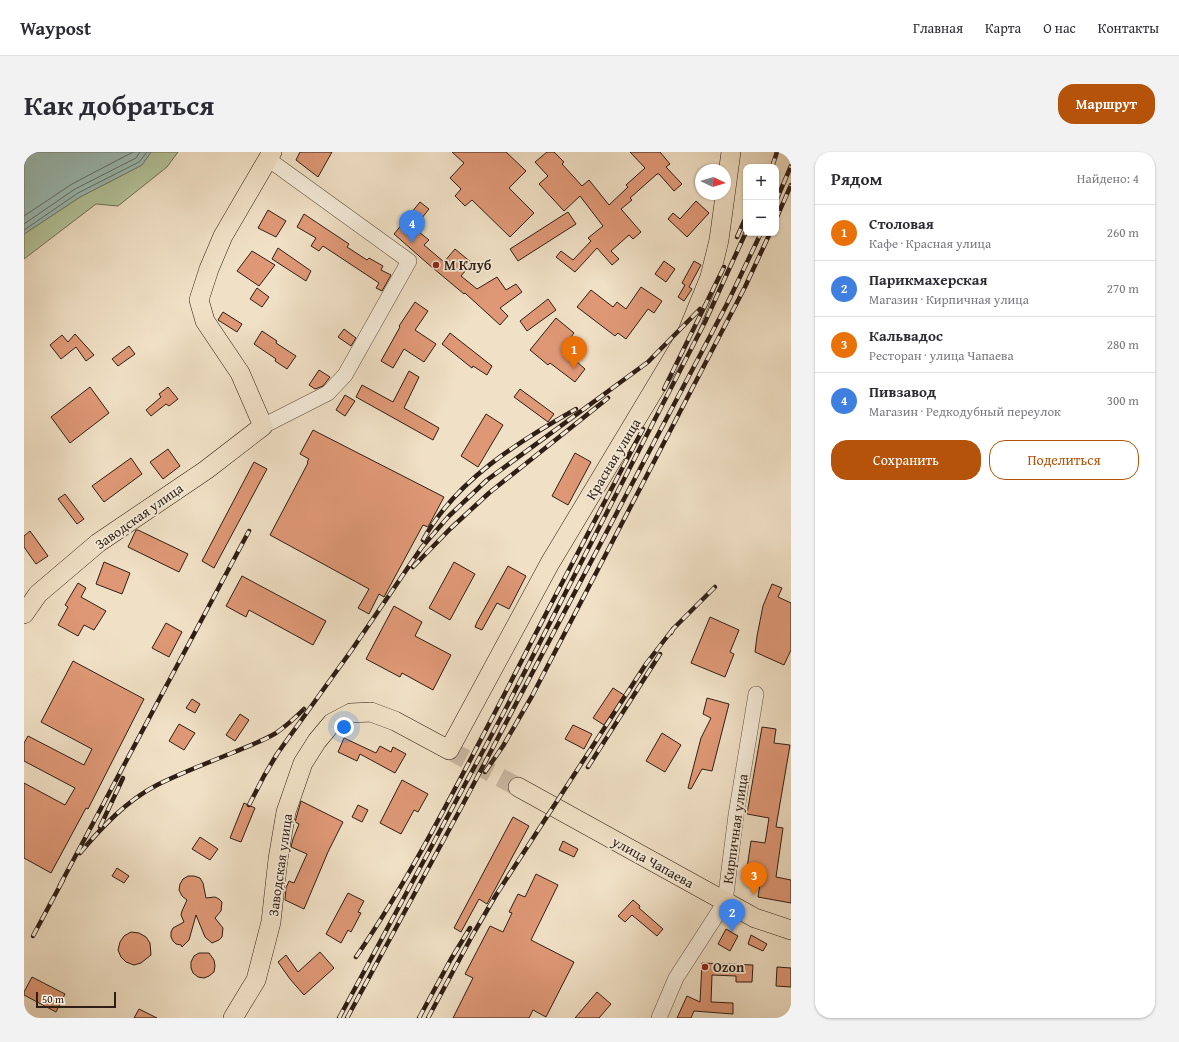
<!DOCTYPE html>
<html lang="ru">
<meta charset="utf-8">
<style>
:root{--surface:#fff;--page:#f2f2f3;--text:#2b2b33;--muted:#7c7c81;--line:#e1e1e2;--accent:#b45309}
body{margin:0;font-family:"Gentium Book Plus",serif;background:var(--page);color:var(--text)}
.controls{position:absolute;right:12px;top:12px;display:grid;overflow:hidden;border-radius:8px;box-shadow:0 1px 3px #0004}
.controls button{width:36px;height:36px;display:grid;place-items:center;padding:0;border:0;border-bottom:1px solid var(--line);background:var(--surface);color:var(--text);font:20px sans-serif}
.compass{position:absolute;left:671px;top:12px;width:36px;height:36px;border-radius:50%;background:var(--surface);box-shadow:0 1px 3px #0004;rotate:94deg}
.scale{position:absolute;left:12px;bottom:10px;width:80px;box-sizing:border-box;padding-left:4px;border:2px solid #2f1e15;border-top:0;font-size:11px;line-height:14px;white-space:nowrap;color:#2f1e15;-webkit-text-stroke:3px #f5ebd9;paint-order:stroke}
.you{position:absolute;left:320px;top:575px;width:14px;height:14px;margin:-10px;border:3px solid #fff;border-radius:50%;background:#1a73e8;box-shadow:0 0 0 6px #1a73e833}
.badge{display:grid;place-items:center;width:26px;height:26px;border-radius:50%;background:var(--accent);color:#fff;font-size:13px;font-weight:700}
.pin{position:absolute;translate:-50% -33px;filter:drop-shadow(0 1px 2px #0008)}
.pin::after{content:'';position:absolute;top:21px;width:14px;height:12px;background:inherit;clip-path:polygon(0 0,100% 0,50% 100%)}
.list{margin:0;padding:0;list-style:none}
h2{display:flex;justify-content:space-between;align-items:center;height:52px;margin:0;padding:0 16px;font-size:17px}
h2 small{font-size:13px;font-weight:400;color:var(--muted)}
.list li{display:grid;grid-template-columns:26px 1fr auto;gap:12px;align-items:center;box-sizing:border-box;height:56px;padding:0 16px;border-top:1px solid var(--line)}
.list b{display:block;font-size:15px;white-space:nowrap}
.list p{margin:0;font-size:13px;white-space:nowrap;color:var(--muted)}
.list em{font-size:13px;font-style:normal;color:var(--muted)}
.actions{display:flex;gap:8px;padding:12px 16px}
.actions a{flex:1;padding:9px 0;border:1px solid var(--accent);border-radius:16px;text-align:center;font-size:14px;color:var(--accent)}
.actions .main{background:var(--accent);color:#fff}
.map{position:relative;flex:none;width:767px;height:866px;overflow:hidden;border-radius:16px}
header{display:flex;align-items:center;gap:24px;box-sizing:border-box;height:56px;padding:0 20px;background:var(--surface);border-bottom:1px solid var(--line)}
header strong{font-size:19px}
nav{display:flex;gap:22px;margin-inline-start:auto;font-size:14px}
.intro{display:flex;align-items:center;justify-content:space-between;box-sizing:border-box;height:96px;padding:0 24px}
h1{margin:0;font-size:28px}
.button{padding:10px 18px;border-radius:16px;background:var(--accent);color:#fff;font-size:14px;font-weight:700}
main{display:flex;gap:24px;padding:0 24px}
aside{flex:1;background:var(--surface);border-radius:16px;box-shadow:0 1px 3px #0004}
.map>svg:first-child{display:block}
</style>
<header>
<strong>Waypost</strong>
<nav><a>Главная</a><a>Карта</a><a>О нас</a><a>Контакты</a></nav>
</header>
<div class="intro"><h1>Как добраться</h1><a class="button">Маршрут</a></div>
<main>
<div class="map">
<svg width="767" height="866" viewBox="0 0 767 866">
<rect width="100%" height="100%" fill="#f0e0c5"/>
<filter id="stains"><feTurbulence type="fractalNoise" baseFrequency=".005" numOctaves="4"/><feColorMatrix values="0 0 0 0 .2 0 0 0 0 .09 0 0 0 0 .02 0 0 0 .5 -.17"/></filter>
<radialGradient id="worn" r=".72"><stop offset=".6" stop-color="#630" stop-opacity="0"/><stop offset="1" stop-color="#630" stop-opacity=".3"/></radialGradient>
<!-- green -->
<path fill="#b3c39a" stroke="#717058" d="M127,0H154L143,15L94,54L72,52L0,107V82L56,45L118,13Z"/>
<!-- water -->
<path fill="#9abdb6" stroke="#6f7d76" d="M0,0H127L118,13L56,45L0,82Z"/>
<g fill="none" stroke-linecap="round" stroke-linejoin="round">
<!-- shore -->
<g stroke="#646e66" stroke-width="1">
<path d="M0,64L48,32L109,0"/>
<path d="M0,72L51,37L112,6L116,0"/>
<path d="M0,78L54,41L115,10L123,0"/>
</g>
</g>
<!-- building -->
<g fill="#df9876" stroke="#2f1e15">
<path d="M276,0H308L294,25L272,8Z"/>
<path d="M428,0H482L502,19L485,36L510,61L486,85L448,48L441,54L431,44L437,37L426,26L440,11Z"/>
<path d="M523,0H530L540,10L538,12L558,34L565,28L585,53L604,35L602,33L621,16L606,0H636L646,12L642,15L658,32L650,39L635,22H633L606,46L608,48L597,57L617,80L609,87L605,83L587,99L595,107L588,113L573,96L551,120L532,105L537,99L549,108L567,89L564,86L579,74L556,44L540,59L515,32L524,24L511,10Z"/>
<path d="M672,49L685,61L663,85L644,67L649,61L656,67Z"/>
<path d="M396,50L405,57L390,76L405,88L400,93L420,110L431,97L448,111L437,124L453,137L473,125L482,138L492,132L498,140L476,156L484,164L476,173L441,141L440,142L403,111L370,82Z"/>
<path d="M244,58L262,69L252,85L234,76Z"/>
<path d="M544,60L552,72L494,109L486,97Z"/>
<path d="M280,62L325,92L323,95L343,108L345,106L359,114L357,118L367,123L358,139L352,136L355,131L299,94L295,99L287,94L292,86L273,75Z"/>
<path d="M254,96L287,119L282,129L248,107Z"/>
<path d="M228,99L251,113L235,134L213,119Z"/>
<path d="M640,109L651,117L642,130L631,122Z"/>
<path d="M670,109L677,113L665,135L668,137L660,149L654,145L661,133L658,131Z"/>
<path d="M617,135L638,149L630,161L624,157L602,187L594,181L591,184L553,155L567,138L589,155L593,150L602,157Z"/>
<path d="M233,136L245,145L238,155L226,147Z"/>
<path d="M524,147L532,158L503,179L496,169Z"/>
<path d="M391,150L404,159L391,178L412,192L400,210L380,197L369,216L357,209L376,175L375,174Z"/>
<path d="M199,160L218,172L213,180L194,168Z"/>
<path d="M532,166L550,181L541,193L556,205L552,209L561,217L551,230L526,211L524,213L506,198Z"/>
<path d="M320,177L332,186L327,194L314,185Z"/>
<path d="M238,179L253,189L252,191L272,204L263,217L251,209L252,207L230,192Z"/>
<path d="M426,181L468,214L463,223L449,214L448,216L418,192Z"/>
<path d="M51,182L70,203L62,209L52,195L37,207L26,193L38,183L44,190Z"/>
<path d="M105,194L111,202L94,214L88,207Z"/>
<path d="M295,218L306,225L299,234L291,237L285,233Z"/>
<path d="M385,219L395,225L380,256L415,276L409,288L332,245L338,233L369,250Z"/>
<path d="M66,235L85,261L46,291L27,265Z"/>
<path d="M144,235L154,247L145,254L142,252L127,264L122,258L137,245L135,242Z"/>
<path d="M496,237L530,262L524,270L490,245Z"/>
<path d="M321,243L331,249L321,264L312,258Z"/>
<path d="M462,262L479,273L454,315L437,304Z"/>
<path d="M289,278L420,345L404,375L399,373L360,445L355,442L345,462L334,456L345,437L246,383L284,311L283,310L285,307L276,302Z"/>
<path d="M144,297L156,314L139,327L126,310Z"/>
<path d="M551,301L567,310L544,353L528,344Z"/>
<path d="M107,306L118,322L80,350L68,334Z"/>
<path d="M230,310L243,317L190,416L178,409Z"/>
<path d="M41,342L60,367L53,372L34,347Z"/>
<path d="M112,378H114L164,402L155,420L104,395Z"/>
<path d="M6,379L24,404L12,412L0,395V384Z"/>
<path d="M80,410L106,421L98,442L72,432Z"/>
<path d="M430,410L451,422L426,468L405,456Z"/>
<path d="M484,414L502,424L485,457L473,451L458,478L451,475L453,470Z"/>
<path d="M218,424L302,469L289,493L225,458L222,465L202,454Z"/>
<path d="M54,431L62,436L57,445L82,459L70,478L60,473L54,484L34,473L44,455L41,453Z"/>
<path d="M748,432L758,436L754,445L767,451V498L760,513L731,500L733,484L739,454Z"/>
<path d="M370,454L398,470L391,484L427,503L409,538L378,521L376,525L342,507Z"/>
<path d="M686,465L715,478L706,500L710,502L701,525L667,511Z"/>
<path d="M142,471L158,480L145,505L128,496Z"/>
<path d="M49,509L120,547L64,657L62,656L27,721L0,706V631L41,653L51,636L0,609V591L4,584L60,613L68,597L17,570Z"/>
<path d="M589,536L600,543L580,573L569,566Z"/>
<path d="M683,546L705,552L688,619L678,617L667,637L664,636L677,586L687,566L679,562Z"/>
<path d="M168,547L176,552L171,561L162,556Z"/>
<path d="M216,562L225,568L211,589L202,583Z"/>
<path d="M155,572L171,581L160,598L145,589Z"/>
<path d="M549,573L568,582L560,597L541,587Z"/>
<path d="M738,575L752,577L750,591L766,593L752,675L759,676L752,725L767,728V751L734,745L737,725L732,724L733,717L723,716L727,689L741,691L745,666L723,662Z"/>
<path d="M638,581L657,593L641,620L622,609Z"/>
<path d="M320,586L352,601L356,594L367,600L369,595L382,602L371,621L336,602L333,609L314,600Z"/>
<path d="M378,628L404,642L394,660L390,658L377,682L356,671Z"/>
<path d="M277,649L319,670L304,700L280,757L261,748L262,736L265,729L270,731L283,702L267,695L269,687L275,672L271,670Z"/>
<path d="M220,651L231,656L217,690L206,686Z"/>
<path d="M334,653L344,658L338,670L328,665Z"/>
<path d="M489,665L505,674L463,752L455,747L437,780L430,776Z"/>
<path d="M176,685L194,697L186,708L168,697Z"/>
<path d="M539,689L554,697L550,705L535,698Z"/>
<path d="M93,716L105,724L100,731L88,724Z"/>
<path d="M512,722L534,733L507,788L550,810L522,865L509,858L505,866H429L449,826L441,822L466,774L479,780L488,761L485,760L494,742L501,745Z"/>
<path d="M164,724H170L176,726L179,731L182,746L191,745L195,747L198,750L197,759L191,766L199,776L198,785L195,788L188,791L181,785L172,763L165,788L158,795L157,793L152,792L149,789L147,785V780L149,776L160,770L157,763L158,759L163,748L158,744L155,738L156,732L159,727Z"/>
<path d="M324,741L340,749L334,760L337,761L327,780L324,778L317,791L302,782Z"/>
<path d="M609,748L616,754L615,756L639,777L633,784L608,763L601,770L594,764Z"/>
<path d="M702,777L714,784L706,799L694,792Z"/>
<path d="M107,780L115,781L122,785L126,791L127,803L117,811L110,813L102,810L97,805L94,798L96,790L100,784Z"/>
<path d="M727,783L743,792L739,799L724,792Z"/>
<path d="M296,800L310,816L280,843L266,827L254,810L262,803L274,820Z"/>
<path d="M175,801H185L190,808L191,814L190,820L185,824L180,826L174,825L169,821L167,816V810L170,804Z"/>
<path d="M678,811L729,813L728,830H712V824L688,823L687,850L709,851V862L670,859L667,866H653L663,844L676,850Z"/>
<path d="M753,815L767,816V835L752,834Z"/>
<path d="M8,825L41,842L32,860L0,843V840Z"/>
<path d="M573,840L587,852L575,866H551Z"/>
<path d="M115,857L133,866H110Z"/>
</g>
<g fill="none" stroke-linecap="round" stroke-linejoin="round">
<!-- major-tunnel -->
<path stroke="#c9b9a2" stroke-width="19" stroke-dasharray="19 10" stroke-linecap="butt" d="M425,598L494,635"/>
<defs>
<g id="minor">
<path d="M239,274L304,241L321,223L385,109L244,7"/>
<path d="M635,866L652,826L701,750L712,663L732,542"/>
</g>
<g id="major">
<path d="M0,462L14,442L74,391L182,318L239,274L216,221L181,169L175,148L185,117L199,84L248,0"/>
<path d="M494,635L731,766L767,778"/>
<path d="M209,866L232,828L247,770L254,707L262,660L279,611L293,589L308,571L327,561L347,560L371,569L425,598L526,411L661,186L686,125L695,88L707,0"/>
</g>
</defs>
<!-- minor casing -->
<use href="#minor" stroke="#5f4e41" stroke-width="16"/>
<!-- major casing -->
<use href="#major" stroke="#2f1e15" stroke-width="20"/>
<!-- minor -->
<use href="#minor" stroke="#f5ebd9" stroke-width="15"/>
<!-- major -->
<use href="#major" stroke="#f0e0c5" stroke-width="19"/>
<defs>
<g id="rail">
<path d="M748,15L753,0"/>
<path d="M752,49L767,14"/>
<path d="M752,67L767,33"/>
<path d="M713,85L722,65"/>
<path d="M640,237L700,115"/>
<path d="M399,388C432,328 494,290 552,257"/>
<path d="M389,415L426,377L465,341L584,246"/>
<path d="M647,481L649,477L691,435"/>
<path d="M564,615L636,502"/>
<path d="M461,620L479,594L508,544L721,135L746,81"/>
<path d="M225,653L240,624L253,602L327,499L398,395L425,364L463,328L624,210L676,157"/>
<path d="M76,675L99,626"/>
<path d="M56,701C78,675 102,649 133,633C157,621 183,611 208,601C222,595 239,589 252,581C262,574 271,566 280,557"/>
<path d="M36,733L225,379"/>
<path d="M9,784L39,728"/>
<path d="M332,805C388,723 433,633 479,545C525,455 572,366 619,277"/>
<path d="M315,866L480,560L681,170L722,80"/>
<path d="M323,866L438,654L703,152L737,81"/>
<path d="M395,866L427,807L446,776"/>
<path d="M404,866L448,784L472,743L622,512L649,477"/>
</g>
</defs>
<!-- rail casing -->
<use href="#rail" stroke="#2f1e15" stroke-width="4.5"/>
<!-- rail -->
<use href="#rail" stroke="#f5ebd9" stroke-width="3" stroke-dasharray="9" stroke-linecap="butt"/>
</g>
<!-- markers -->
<g fill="#8f2418" stroke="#f5ebd9" stroke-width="1.5">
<circle cx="412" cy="113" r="4"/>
<circle cx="681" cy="815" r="4"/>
</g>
<g text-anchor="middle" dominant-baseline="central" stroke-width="3.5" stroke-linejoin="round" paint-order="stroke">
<!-- poi labels -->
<g font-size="14" font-weight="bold" fill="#2f1e15" stroke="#f5ebd9" text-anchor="start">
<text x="420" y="113">М Клуб</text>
<text x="689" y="815">Ozon</text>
</g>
<!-- street labels -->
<g font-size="14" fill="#2f1e15" stroke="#f5ebd9">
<text transform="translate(589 307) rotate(-59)">Красная улица</text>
<text transform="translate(115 364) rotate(-35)">Заводская улица</text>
<text transform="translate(711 677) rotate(-82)">Кирпичная улица</text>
<text transform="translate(629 710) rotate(29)">улица Чапаева</text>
<text transform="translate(256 713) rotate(-82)">Заводская улица</text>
</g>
</g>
<rect width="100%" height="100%" filter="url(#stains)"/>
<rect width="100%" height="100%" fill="url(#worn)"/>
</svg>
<div class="controls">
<button>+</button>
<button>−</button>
</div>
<svg class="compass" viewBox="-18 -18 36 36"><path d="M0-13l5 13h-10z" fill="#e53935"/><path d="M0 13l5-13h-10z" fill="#7c7c81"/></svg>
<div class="scale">50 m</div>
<div class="you"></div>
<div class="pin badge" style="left:550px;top:217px;background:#e8710a">1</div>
<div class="pin badge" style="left:708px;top:780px;background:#3f7fe0">2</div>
<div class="pin badge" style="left:730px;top:743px;background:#e8710a">3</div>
<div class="pin badge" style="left:388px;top:91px;background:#3f7fe0">4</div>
</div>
<aside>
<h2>Рядом<small>Найдено: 4</small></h2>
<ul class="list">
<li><span class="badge" style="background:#e8710a">1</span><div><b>Столовая</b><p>Кафе · Красная улица</p></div><em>260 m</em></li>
<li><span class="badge" style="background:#3f7fe0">2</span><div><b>Парикмахерская</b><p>Магазин · Кирпичная улица</p></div><em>270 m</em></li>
<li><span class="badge" style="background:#e8710a">3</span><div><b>Кальвадос</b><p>Ресторан · улица Чапаева</p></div><em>280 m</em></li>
<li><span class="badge" style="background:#3f7fe0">4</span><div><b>Пивзавод</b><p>Магазин · Редкодубный переулок</p></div><em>300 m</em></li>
</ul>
<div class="actions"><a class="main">Сохранить</a><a>Поделиться</a></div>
</aside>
</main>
